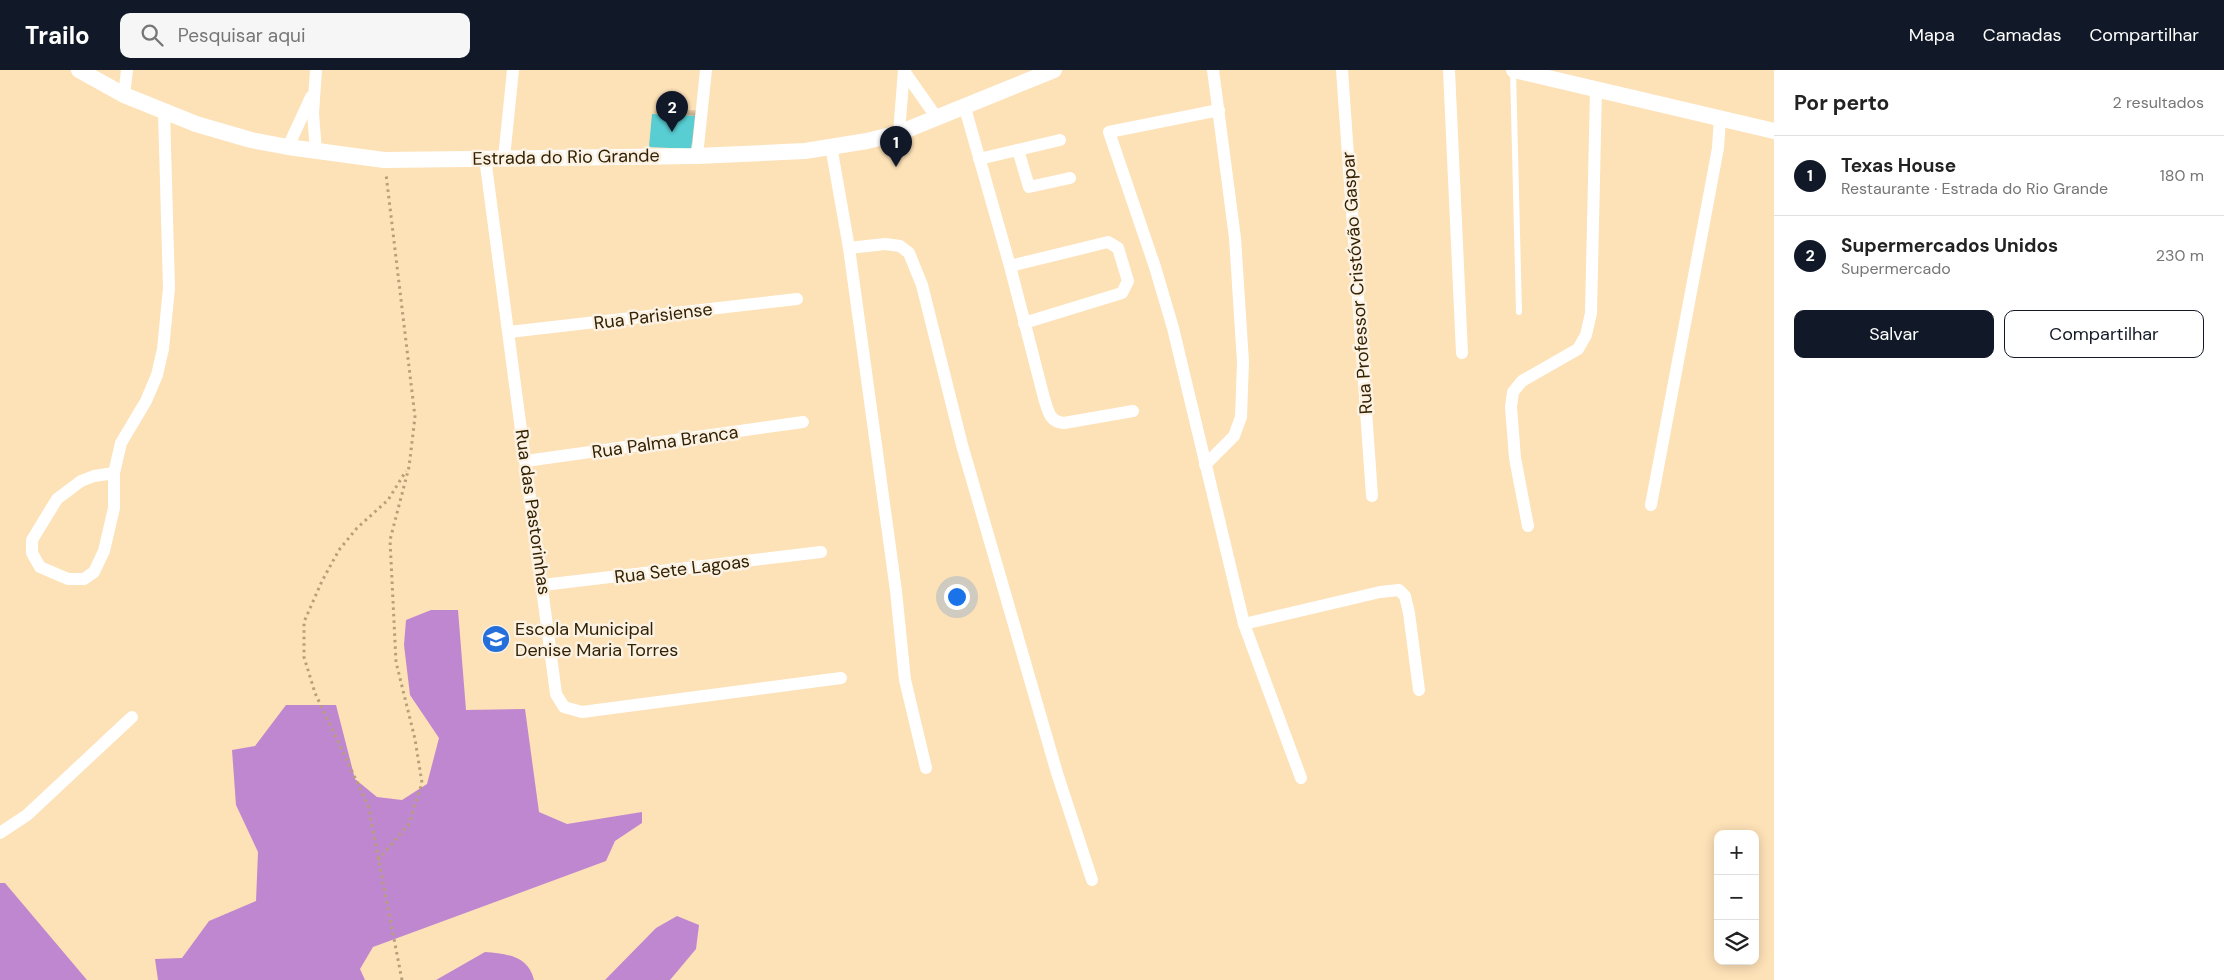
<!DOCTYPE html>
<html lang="pt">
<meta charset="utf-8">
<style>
:root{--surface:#fff;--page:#f6f6f6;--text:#222;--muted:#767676;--line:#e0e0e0;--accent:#111827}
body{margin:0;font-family:"DM Sans",sans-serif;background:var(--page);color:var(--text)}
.controls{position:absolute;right:15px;bottom:15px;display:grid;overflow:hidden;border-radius:10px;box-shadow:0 2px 12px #0003}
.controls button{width:45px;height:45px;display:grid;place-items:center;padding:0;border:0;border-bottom:1px solid var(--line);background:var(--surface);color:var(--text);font:25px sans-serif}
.you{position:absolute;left:956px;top:526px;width:18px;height:18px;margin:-12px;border:4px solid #fff;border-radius:50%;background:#1a73e8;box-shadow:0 0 0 8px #1a73e833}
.badge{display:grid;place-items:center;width:32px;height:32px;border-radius:50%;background:var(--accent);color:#fff;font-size:16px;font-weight:700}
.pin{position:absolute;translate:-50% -41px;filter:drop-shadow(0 1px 2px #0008)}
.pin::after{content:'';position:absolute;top:26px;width:18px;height:15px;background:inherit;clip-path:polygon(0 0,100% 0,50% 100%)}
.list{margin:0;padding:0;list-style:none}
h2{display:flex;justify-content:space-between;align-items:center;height:65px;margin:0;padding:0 20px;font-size:21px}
h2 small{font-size:16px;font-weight:400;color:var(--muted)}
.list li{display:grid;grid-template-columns:32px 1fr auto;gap:15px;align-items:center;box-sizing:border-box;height:80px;padding:0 20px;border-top:1px solid var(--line)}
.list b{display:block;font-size:19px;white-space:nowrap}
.list p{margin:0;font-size:16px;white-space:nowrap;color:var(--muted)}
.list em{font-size:16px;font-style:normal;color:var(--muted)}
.actions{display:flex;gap:10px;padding:15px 20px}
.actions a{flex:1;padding:11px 0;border:1px solid var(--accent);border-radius:10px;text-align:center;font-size:18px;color:var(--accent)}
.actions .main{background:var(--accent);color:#fff}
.icon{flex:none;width:28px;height:28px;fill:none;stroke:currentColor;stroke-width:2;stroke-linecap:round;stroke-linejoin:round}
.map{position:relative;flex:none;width:1774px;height:910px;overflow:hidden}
header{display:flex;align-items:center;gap:30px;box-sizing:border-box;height:70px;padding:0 25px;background:var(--accent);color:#fff}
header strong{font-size:24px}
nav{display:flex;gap:28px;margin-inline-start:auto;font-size:18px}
.search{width:350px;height:45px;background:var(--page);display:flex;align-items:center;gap:12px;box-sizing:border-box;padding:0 18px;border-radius:10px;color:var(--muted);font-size:19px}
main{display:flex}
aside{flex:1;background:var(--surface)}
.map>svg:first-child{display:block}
</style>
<header>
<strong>Trailo</strong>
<div class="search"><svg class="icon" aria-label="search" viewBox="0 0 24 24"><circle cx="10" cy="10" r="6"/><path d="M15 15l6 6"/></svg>Pesquisar aqui</div>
<nav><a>Mapa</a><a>Camadas</a><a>Compartilhar</a></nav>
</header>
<main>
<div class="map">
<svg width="1774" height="910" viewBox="0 0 1774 910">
<defs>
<filter id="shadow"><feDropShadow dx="4.5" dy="-4.5" stdDeviation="2.5" flood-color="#0004"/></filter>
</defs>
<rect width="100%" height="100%" fill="#fde1b7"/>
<!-- forest -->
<g fill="#c087d1">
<path d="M431,540H458L466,640L525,639L539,742L567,754L642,742V753L615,771L606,791L373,877L360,899L365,910H158L155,889L182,888L209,851L256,831L258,782L236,735L232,680L255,676L286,635H336L355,709L377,727L402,730L427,714L439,668L410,625L404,575L406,550Z"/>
<path d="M0,813H5L87,910H0Z"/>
<path d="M677,846L699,855L696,879L670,910H605L656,858Z"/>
<path d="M485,882C506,884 528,885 534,910H436Z"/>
</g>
<!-- building -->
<path fill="#58ced2" filter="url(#shadow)" d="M652,44L695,46L691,79L649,77Z"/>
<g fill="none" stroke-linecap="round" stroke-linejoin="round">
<!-- path -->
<g stroke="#b79f79" stroke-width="3" stroke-dasharray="2.5 4" stroke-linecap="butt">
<path d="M378,790L409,754L422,713L415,669L396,592L390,470L409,397L415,347L386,104"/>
<path d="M402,910L368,735L315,623L304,587V552L322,511L339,480L357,458L388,430L406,401"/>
</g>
<!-- service -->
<path stroke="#fff" stroke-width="6" d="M1513,1L1519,242"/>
<!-- minor -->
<g stroke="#fff" stroke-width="12">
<path d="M1342,0L1372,426"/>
<path d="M1449,0L1462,283"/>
<path d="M904,1L937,48"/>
<path d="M124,25L127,0"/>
<path d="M965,38L1010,196L1044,328C1048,340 1049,352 1064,353L1133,341"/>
<path d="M1219,40L1109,62L1155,197L1173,258L1244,554L1301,708"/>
<path d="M899,63L904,0"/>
<path d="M831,76L849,178L896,521L905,610L926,698"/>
<path d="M288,77L311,27"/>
<path d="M1018,80L1029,117L1070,108"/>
<path d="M316,82L313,43L316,0"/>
<path d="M697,86L706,0"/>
<path d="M485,88L556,624L564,637L582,642L841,608"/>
<path d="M504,88L513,0"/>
<path d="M979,89L1060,70"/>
<path d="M849,178L885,174L900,176L909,183L922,215L962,375L1057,703L1092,810"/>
<path d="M1010,196L1108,172L1118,178L1128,211L1122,223L1024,253"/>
<path d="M509,262L797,229"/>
<path d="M526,391L803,352"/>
<path d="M1205,395L1234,366L1241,347L1243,292L1235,168L1213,0"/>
<path d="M114,403L94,406L81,411L57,429L32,470V483L40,497L68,509H84L94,502L104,481L114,438V403L121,373L146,331L157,305L163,279L169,218L164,41"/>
<path d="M1651,435L1718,78L1720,47"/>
<path d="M1528,456L1515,388L1511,337L1513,322L1522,311L1578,279L1586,265L1591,243L1596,20"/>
<path d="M543,515L821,482"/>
<path d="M1244,554L1380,522L1399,520L1405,526L1409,543L1419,620"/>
<path d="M0,763L27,745L132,647"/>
</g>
<!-- tertiary -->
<g stroke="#fff" stroke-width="16">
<path d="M79,0L124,25L196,54L251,70L288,77L384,90L697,86L805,81L867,71L899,63L1054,0"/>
<path d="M1514,0L1774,61"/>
</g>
</g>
<!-- icons -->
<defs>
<symbol id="school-disc" viewBox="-11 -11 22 22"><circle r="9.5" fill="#246fda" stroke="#fbf2e4"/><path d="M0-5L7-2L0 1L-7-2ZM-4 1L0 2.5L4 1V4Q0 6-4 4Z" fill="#fff"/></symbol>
</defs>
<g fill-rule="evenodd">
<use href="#school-disc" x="480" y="553" width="32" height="32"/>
</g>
<g text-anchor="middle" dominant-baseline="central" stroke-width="5" stroke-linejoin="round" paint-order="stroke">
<!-- street labels -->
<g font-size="18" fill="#332102" stroke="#fbf2e4">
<text transform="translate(566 87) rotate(-1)">Estrada do Rio Grande</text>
<text transform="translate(1357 213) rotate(-94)">Rua Professor Cristóvão Gaspar</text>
<text transform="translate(653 246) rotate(-7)">Rua Parisiense</text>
<text transform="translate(665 372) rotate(-8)">Rua Palma Branca</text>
<text transform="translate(533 442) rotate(82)">Rua das Pastorinhas</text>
<text transform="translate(682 499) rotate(-7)">Rua Sete Lagoas</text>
</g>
<!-- poi labels -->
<g font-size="18" fill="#332102" stroke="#fbf2e4" text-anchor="start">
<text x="515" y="559">Escola Municipal<tspan x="515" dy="21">Denise Maria Torres</tspan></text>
</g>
</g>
</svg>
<div class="controls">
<button>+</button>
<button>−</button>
<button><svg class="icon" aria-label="layers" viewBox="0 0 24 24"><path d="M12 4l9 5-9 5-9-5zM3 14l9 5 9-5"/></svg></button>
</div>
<div class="you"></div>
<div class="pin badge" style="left:896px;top:97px">1</div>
<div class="pin badge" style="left:672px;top:62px">2</div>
</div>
<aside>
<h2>Por perto<small>2 resultados</small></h2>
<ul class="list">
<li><span class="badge">1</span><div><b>Texas House</b><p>Restaurante · Estrada do Rio Grande</p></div><em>180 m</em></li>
<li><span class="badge">2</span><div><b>Supermercados Unidos</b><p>Supermercado</p></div><em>230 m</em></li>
</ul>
<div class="actions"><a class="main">Salvar</a><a>Compartilhar</a></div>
</aside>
</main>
